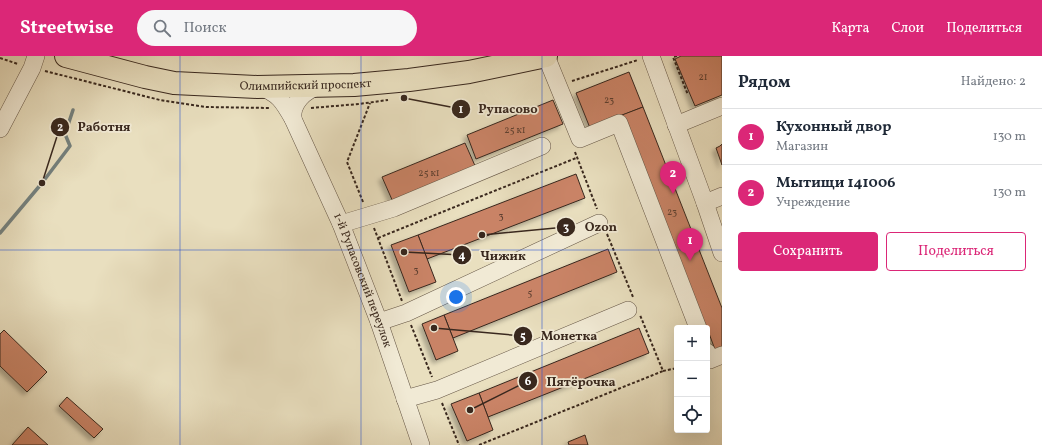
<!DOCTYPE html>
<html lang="ru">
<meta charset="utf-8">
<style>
:root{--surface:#fff;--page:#f6f6f7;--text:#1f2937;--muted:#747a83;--line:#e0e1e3;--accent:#db2777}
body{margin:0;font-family:Vollkorn,serif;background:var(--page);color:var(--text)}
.controls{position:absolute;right:12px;bottom:12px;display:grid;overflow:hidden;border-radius:4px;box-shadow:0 4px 16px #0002}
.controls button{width:36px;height:36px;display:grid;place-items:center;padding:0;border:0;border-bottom:1px solid var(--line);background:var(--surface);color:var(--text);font:20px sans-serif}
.you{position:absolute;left:456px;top:241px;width:14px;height:14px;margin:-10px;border:3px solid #fff;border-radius:50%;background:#1a73e8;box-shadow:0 0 0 6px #1a73e833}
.badge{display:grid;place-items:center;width:26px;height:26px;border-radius:50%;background:var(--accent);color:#fff;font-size:13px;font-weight:700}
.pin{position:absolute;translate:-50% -33px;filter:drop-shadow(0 1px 2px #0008)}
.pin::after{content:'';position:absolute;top:21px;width:14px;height:12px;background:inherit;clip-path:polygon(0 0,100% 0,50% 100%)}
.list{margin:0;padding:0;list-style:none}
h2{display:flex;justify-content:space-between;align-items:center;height:52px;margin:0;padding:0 16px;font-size:17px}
h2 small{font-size:13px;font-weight:400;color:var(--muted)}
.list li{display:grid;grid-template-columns:26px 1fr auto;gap:12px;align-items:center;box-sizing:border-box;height:56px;padding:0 16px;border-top:1px solid var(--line)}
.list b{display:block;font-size:15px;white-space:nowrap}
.list p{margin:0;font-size:13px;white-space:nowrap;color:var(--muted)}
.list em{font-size:13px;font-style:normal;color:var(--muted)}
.actions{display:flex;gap:8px;padding:12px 16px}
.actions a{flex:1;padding:9px 0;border:1px solid var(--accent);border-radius:4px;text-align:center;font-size:14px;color:var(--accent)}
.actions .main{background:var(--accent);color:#fff}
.icon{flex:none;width:22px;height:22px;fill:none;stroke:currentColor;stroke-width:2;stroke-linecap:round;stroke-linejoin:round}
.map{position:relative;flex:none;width:722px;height:389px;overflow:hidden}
header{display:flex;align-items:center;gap:24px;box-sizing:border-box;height:56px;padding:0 20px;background:var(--accent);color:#fff}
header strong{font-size:19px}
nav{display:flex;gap:22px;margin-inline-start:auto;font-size:14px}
.search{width:280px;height:36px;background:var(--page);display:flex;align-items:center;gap:10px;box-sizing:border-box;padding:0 14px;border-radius:22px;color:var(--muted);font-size:15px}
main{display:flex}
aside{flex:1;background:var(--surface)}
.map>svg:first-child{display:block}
</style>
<header>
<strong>Streetwise</strong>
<div class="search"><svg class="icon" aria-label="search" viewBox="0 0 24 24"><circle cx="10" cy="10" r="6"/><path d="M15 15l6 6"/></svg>Поиск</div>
<nav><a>Карта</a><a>Слои</a><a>Поделиться</a></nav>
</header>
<main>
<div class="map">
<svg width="722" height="389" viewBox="0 0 722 389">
<defs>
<filter id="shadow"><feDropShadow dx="-3.5" dy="3.5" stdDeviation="2" flood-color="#0004"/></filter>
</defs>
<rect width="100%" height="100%" fill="#e9dfbf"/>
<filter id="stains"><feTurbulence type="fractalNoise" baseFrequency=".005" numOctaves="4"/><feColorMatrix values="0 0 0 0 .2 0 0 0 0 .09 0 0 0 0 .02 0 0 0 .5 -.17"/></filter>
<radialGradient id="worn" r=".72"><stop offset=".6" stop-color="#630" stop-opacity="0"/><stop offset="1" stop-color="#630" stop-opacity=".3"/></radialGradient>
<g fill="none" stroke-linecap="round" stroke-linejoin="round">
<!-- stream -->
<path stroke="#74807d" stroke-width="3.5" d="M0,177L42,127L70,90L65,78L73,54"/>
</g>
<!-- building -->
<g fill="#c98366" stroke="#39281e" filter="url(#shadow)">
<path d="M681,0H722V39L695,50L675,3Z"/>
<path d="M629,16L643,51L590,72L576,37Z"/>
<path d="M553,44L563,68L476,103L467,79Z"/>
<path d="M643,51L722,252V297L717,299L707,272H706L622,59Z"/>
<path d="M465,87L476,112L393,146L382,121Z"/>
<path d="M722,88V109L716,92L720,90Z"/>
<path d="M576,118L585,142L427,203L418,179Z"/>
<path d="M418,179L436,226L409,236L391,189Z"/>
<path d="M608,193L617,216L453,282L444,259Z"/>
<path d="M444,259L458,295L436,304L422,268Z"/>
<path d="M639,272L649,297L488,361L479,337Z"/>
<path d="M4,274L47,316L27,336L0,310V278Z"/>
<path d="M479,337L493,374L467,385L451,348Z"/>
<path d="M67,341L103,373L94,382L59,350Z"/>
<path d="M28,371L48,389H12Z"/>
<path d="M585,379L588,389H569L568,386Z"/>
</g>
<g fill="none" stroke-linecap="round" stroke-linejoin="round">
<defs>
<g id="minor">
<path d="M546,0L580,83L619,67L698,272"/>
<path d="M651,0L705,147L722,140"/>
<path id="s1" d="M259,31C278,36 284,47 293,63L341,168L379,266L421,389"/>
<path d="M293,63C291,47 305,34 320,30"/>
<path d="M676,69L722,50"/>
<path d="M0,73L32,12L36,0"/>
<path d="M705,147L722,197"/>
<path d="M341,168L394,152L542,90"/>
<path d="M379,266L406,257L599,167"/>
<path d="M707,296L710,304L722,299"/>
<path d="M405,343L437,334L628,254"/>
</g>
<g id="major">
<path id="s2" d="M66,0L145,21L174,27L257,31L354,29L409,24L469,16L546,0"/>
</g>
</defs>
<!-- minor casing -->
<use href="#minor" stroke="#655646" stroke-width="18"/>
<!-- major casing -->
<use href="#major" stroke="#39281e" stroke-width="24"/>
<!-- path -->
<g stroke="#39281e" stroke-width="2" stroke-dasharray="3 2" stroke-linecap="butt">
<path d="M677,0L673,1L688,39"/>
<path d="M0,2L18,8"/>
<path d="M45,15L160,44L206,51L269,52"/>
<path d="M572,25L638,4"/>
<path d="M311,52L359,48L388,44"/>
<path d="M575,96L597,153"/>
<path d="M363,146L347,106L370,47"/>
<path d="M374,172L402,245"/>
<path d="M607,178L633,241"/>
<path d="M378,182L576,102"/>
<path d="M411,269L432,321"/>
<path d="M663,315L677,312"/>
<path d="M442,347L459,389"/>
<path d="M479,389L663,315L640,259"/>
</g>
<!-- minor -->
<use href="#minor" stroke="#f1ead5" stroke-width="17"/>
<!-- major -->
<use href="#major" stroke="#e9dfbf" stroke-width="22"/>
</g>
<!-- grid -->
<path fill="none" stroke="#1d4ed8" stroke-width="1" stroke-opacity="0.55" d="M180,0V389M361,0V389M542,0V389M0,194H722"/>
<g text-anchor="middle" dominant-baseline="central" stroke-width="3.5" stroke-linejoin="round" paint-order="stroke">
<!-- number labels -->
<g font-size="10" fill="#5d3f30">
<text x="703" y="21">21</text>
<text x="609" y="44">23</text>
<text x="515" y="74">25 к1</text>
<text x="429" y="117">25 к1</text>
<text x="672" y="156">23</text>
<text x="501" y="160">3</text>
<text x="416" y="214">3</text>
<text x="530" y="237">5</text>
</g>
<!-- street labels -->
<g font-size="12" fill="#39281e" stroke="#f1ead5">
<text stroke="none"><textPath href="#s2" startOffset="243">Олимпийский проспект</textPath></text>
<text stroke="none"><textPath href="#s1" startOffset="224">1-й Рупасовский переулок</textPath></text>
</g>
</g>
<!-- callouts -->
<path fill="none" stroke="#39281e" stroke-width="1.5" d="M404 42L461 53M42 127L60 71M482 179L566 171M404 196L462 199M434 272L523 280M470 354L528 325"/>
<g fill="#39281e" stroke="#f1ead5" stroke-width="1.5">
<circle cx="404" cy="42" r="4"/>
<circle cx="42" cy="127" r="4"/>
<circle cx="482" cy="179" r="4"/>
<circle cx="404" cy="196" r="4"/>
<circle cx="434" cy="272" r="4"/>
<circle cx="470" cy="354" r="4"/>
<circle cx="461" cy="53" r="10"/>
<circle cx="60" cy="71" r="10"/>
<circle cx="566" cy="171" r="10"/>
<circle cx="462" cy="199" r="10"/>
<circle cx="523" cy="280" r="10"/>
<circle cx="528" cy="325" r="10"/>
</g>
<g font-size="12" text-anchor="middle" font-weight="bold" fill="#fff">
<text x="461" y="57">1</text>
<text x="60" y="75">2</text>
<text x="566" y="175">3</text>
<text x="462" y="203">4</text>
<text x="523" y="284">5</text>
<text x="528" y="329">6</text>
</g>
<g font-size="13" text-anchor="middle" font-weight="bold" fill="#39281e" stroke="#f1ead5" stroke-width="3.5" stroke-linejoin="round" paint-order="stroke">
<text x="508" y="57">Рупасово</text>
<text x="104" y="75">Работня</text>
<text x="601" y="175">Ozon</text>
<text x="503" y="204">Чижик</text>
<text x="569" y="284">Монетка</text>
<text x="581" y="330">Пятёрочка</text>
</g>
<rect width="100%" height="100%" filter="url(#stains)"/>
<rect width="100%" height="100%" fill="url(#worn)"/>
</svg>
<div class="controls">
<button>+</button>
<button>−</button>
<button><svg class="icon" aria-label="locate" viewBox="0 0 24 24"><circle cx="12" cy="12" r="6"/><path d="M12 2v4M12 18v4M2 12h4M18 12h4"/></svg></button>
</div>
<div class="you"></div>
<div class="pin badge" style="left:690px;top:205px">1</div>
<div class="pin badge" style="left:673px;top:138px">2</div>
</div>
<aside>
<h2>Рядом<small>Найдено: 2</small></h2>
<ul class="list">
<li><span class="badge">1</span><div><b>Кухонный двор</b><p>Магазин</p></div><em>130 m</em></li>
<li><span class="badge">2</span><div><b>Мытищи 141006</b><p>Учреждение</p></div><em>130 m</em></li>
</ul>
<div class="actions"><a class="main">Сохранить</a><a>Поделиться</a></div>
</aside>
</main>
